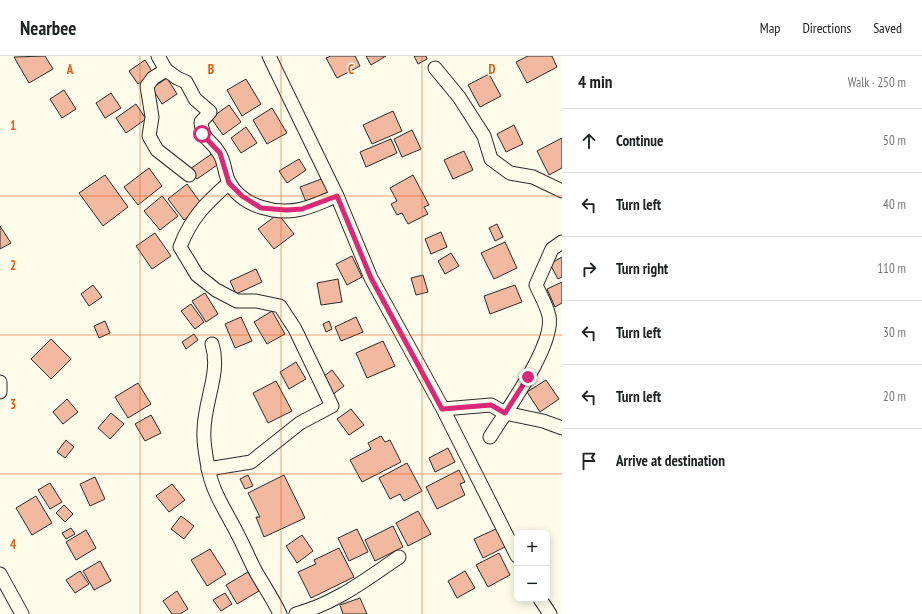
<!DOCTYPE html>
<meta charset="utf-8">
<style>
:root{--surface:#fff;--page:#f6f6f6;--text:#202124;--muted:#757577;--line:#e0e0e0}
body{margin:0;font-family:"PT Sans Narrow",sans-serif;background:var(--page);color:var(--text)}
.controls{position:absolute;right:12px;bottom:12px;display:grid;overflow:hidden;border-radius:8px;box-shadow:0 2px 10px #0003}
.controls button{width:36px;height:36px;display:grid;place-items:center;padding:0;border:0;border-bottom:1px solid var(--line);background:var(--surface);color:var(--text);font:20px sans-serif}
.stop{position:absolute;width:12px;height:12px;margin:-9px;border:3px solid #db2777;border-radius:50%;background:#fff}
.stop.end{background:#db2777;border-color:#fff;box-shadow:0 1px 4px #0008}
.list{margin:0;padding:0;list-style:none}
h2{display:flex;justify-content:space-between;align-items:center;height:52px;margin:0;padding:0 16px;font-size:17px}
h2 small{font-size:13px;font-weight:400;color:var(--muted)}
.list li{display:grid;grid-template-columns:26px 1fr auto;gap:12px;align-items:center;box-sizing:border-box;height:64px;padding:0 16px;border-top:1px solid var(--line)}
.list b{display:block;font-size:15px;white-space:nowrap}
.list em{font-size:13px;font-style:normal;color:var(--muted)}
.icon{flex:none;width:22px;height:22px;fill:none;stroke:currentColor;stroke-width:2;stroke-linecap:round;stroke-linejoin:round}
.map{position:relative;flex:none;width:562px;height:558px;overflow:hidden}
header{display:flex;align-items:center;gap:24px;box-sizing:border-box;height:56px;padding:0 20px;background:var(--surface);border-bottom:1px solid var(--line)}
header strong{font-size:19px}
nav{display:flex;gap:22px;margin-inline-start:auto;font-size:14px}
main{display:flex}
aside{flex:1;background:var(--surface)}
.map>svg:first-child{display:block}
</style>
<header>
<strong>Nearbee</strong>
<nav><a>Map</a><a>Directions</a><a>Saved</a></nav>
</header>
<main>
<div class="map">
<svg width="562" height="558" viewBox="0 0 562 558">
<rect width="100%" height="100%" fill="#fdfbea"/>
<!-- building -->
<g fill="#f2b8a0" stroke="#2b2b2b">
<path d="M45,0L53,13L29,27L14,1Z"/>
<path d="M331,0H355L360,10L337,22L326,2Z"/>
<path d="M366,0H386L371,9Z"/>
<path d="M414,0H426L427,3L418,8Z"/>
<path d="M528,0H552L557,11L527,27L516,6Z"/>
<path d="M145,4L153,17L138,28L129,15Z"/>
<path d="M489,18L501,40L480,51L468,29Z"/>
<path d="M167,22L177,38L162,48L152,32Z"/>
<path d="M246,23L261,48L242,60L227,34Z"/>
<path d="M64,34L76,53L62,62L50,43Z"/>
<path d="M111,37L121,52L105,62L96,47Z"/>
<path d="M136,48L146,63L126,77L116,62Z"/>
<path d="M229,49L241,66L223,79L211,62Z"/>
<path d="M272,52L287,77L267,88L253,64Z"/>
<path d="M393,55L402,75L372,88L363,69Z"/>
<path d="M514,69L523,88L506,96L497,78Z"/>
<path d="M246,71L257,87L241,97L231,82Z"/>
<path d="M412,74L421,93L402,101L394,83Z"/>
<path d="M562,82V112L549,119L537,95Z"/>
<path d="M391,83L397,97L366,111L360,96Z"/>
<path d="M464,95L473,114L453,123L444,104Z"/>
<path d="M213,97L220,107L197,123L190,113Z"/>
<path d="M299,103L306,114L287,127L279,115Z"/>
<path d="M149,112L162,130L138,149L124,131Z"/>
<path d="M105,119L128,151L103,170L79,137Z"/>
<path d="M413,119L429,149L424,151L428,158L408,168L402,157L397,159L391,148L397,145L390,132Z"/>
<path d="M324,122L330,137L306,146L300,131Z"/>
<path d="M187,128L203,150L184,164L168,143Z"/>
<path d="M162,140L178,160L160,174L144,155Z"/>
<path d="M278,158L294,178L274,193L258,173Z"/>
<path d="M497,168L503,181L495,185L489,172Z"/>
<path d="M0,170L11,187L0,193Z"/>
<path d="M441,176L447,191L431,198L425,183Z"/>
<path d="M155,177L171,200L152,213L136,190Z"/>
<path d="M505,186L517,212L494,223L481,197Z"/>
<path d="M451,197L459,210L445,218L438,205Z"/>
<path d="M352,200L362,221L347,229L336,208Z"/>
<path d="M562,201V221L558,223L550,208Z"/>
<path d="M256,213L262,226L236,238L230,225Z"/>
<path d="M423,219L428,236L416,239L411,222Z"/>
<path d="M338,223L342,246L321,249L317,227Z"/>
<path d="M562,226V247L555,251L547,233Z"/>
<path d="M93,229L102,241L89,250L81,238Z"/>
<path d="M515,229L522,246L490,258L484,240Z"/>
<path d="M205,237L218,258L206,266L192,245Z"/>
<path d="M191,248L204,266L195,273L181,255Z"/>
<path d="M272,255L285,278L267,288L254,266Z"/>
<path d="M241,261L252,285L235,292L225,268Z"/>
<path d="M356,261L363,276L341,285L335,271Z"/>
<path d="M105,265L110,277L99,282L94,270Z"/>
<path d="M329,265L332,273L326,276L323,268Z"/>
<path d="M194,278L198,284L186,293L182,286Z"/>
<path d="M51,283L71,303L51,323L31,303Z"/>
<path d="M383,285L395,310L367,322L356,297Z"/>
<path d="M296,306L306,323L289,333L280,316Z"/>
<path d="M332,314L344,330L332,339L320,323Z"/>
<path d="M546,324L559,343L540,356L527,336Z"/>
<path d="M276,325L292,355L268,367L253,337Z"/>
<path d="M138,327L151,348L128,362L115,341Z"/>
<path d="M67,343L78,356L63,368L53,356Z"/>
<path d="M351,353L364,369L349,379L337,363Z"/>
<path d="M111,357L124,368L110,383L98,372Z"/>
<path d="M151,359L161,377L145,385L135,368Z"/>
<path d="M381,380L385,386L390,384L401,406L362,426L350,404L371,393L368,387Z"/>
<path d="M66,384L74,391L65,402L57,396Z"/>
<path d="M448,392L455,406L435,416L429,402Z"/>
<path d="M407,407L422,435L404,445L400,438L390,443L379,422Z"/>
<path d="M459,414L465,426L460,428L465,439L437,453L426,431Z"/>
<path d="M248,419L253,430L245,433L240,423Z"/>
<path d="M284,419L305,462L264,481L256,461H260L248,437Z"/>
<path d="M95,421L105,443L90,450L80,428Z"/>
<path d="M50,427L62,446L50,453L38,434Z"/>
<path d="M172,428L185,444L169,456L156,440Z"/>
<path d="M36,440L52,467L32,479L16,452Z"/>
<path d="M64,449L73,458L65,466L56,457Z"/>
<path d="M418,455L431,478L408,490L396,467Z"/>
<path d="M181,460L194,470L184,483L171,473Z"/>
<path d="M393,470L403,491L375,505L365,484Z"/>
<path d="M71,472L75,478L66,483L62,477Z"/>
<path d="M498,472L507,490L483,502L474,483Z"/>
<path d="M357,473L368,496L349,505L338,482Z"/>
<path d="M86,474L96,492L76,504L66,486Z"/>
<path d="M302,479L313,495L297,507L286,490Z"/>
<path d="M339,492L354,521L311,542L298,516L316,508L314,504Z"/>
<path d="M210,493L226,518L207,530L191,504Z"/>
<path d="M499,497L510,519L488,531L476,509Z"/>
<path d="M100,505L111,525L94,534L83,515Z"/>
<path d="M80,515L89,528L75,537L66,524Z"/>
<path d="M465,515L475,532L457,542L448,525Z"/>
<path d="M248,516L259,535L237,548L226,529Z"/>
<path d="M177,535L188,553L180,558H172L163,545Z"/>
<path d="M225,537L232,548L221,555L213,544Z"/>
<path d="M360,542L367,558H343L340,549Z"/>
</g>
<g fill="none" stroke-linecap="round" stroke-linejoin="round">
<defs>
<g id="minor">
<path d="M158,0L166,14L177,22L186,26L195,43L210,56L201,66C203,86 211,83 219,97C225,105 224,117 229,126C242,151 277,159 302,153C314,150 326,144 337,140"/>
<path d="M269,0L337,140L371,222L443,353L517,500"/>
<path d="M435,12L459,41L484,80L491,103L510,117L533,121L562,135"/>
<path d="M166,14L153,22L147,30L152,61L149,80L157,94L189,119"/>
<path d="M212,288C221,317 204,345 204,375C203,386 206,400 208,411C212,436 226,455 237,477C244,490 249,503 256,516C264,530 273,543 280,558"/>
<path d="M0,326V336"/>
<path d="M443,353L491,349L505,357L543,365L562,372"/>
<path d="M490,381C506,355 555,289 549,260C547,250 540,238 536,229L552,193L562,186"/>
<path d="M208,413L251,406L300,367L332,350L295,273L280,250L256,245H237L216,234L197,219L180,191C191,162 206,147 229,127"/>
<path d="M0,518L22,558"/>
<path d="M540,543L550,558"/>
<path d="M296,558C336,547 365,524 399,501"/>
</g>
</defs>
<!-- minor casing -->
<use href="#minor" stroke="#2b2b2b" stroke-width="15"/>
<!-- minor -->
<use href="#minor" stroke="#fdfbea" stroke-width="13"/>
</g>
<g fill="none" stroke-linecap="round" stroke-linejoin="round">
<!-- route -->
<path stroke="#db2777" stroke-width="5" d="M202,78L220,97L229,127L242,140L261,152L286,154L302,153L337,140L371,222L442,353L491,349L505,357L528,321"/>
</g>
<!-- grid -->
<path fill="none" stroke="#e8590c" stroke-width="1" stroke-opacity="0.55" d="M140,0V558M281,0V558M422,0V558M0,140H562M0,279H562M0,418H562"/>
<g font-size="13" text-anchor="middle" font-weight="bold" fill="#e8590c" stroke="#fdfbea" stroke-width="3" stroke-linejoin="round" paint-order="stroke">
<text x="70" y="18">A</text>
<text x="211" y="18">B</text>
<text x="351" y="18">C</text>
<text x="492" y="18">D</text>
<text x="13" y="74">1</text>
<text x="13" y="214">2</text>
<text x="13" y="353">3</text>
<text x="13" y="493">4</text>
</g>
</svg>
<div class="controls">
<button>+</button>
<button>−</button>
</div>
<div class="stop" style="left:202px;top:78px"></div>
<div class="stop end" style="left:528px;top:321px"></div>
</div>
<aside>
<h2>4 min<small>Walk · 250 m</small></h2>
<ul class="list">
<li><svg class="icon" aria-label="ahead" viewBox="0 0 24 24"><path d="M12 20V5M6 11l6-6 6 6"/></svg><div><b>Continue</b></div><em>50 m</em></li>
<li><svg class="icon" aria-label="left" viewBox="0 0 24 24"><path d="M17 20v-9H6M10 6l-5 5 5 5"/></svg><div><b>Turn left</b></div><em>40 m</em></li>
<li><svg class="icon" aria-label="right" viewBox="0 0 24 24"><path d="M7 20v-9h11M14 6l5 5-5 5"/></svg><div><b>Turn right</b></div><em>110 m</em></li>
<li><svg class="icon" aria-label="left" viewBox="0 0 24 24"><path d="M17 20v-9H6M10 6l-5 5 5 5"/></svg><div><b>Turn left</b></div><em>30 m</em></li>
<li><svg class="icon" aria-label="left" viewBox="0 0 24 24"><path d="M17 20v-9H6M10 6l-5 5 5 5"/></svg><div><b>Turn left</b></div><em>20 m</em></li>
<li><svg class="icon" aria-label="arrive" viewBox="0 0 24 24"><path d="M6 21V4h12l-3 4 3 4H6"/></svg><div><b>Arrive at destination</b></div></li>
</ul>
</aside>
</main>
